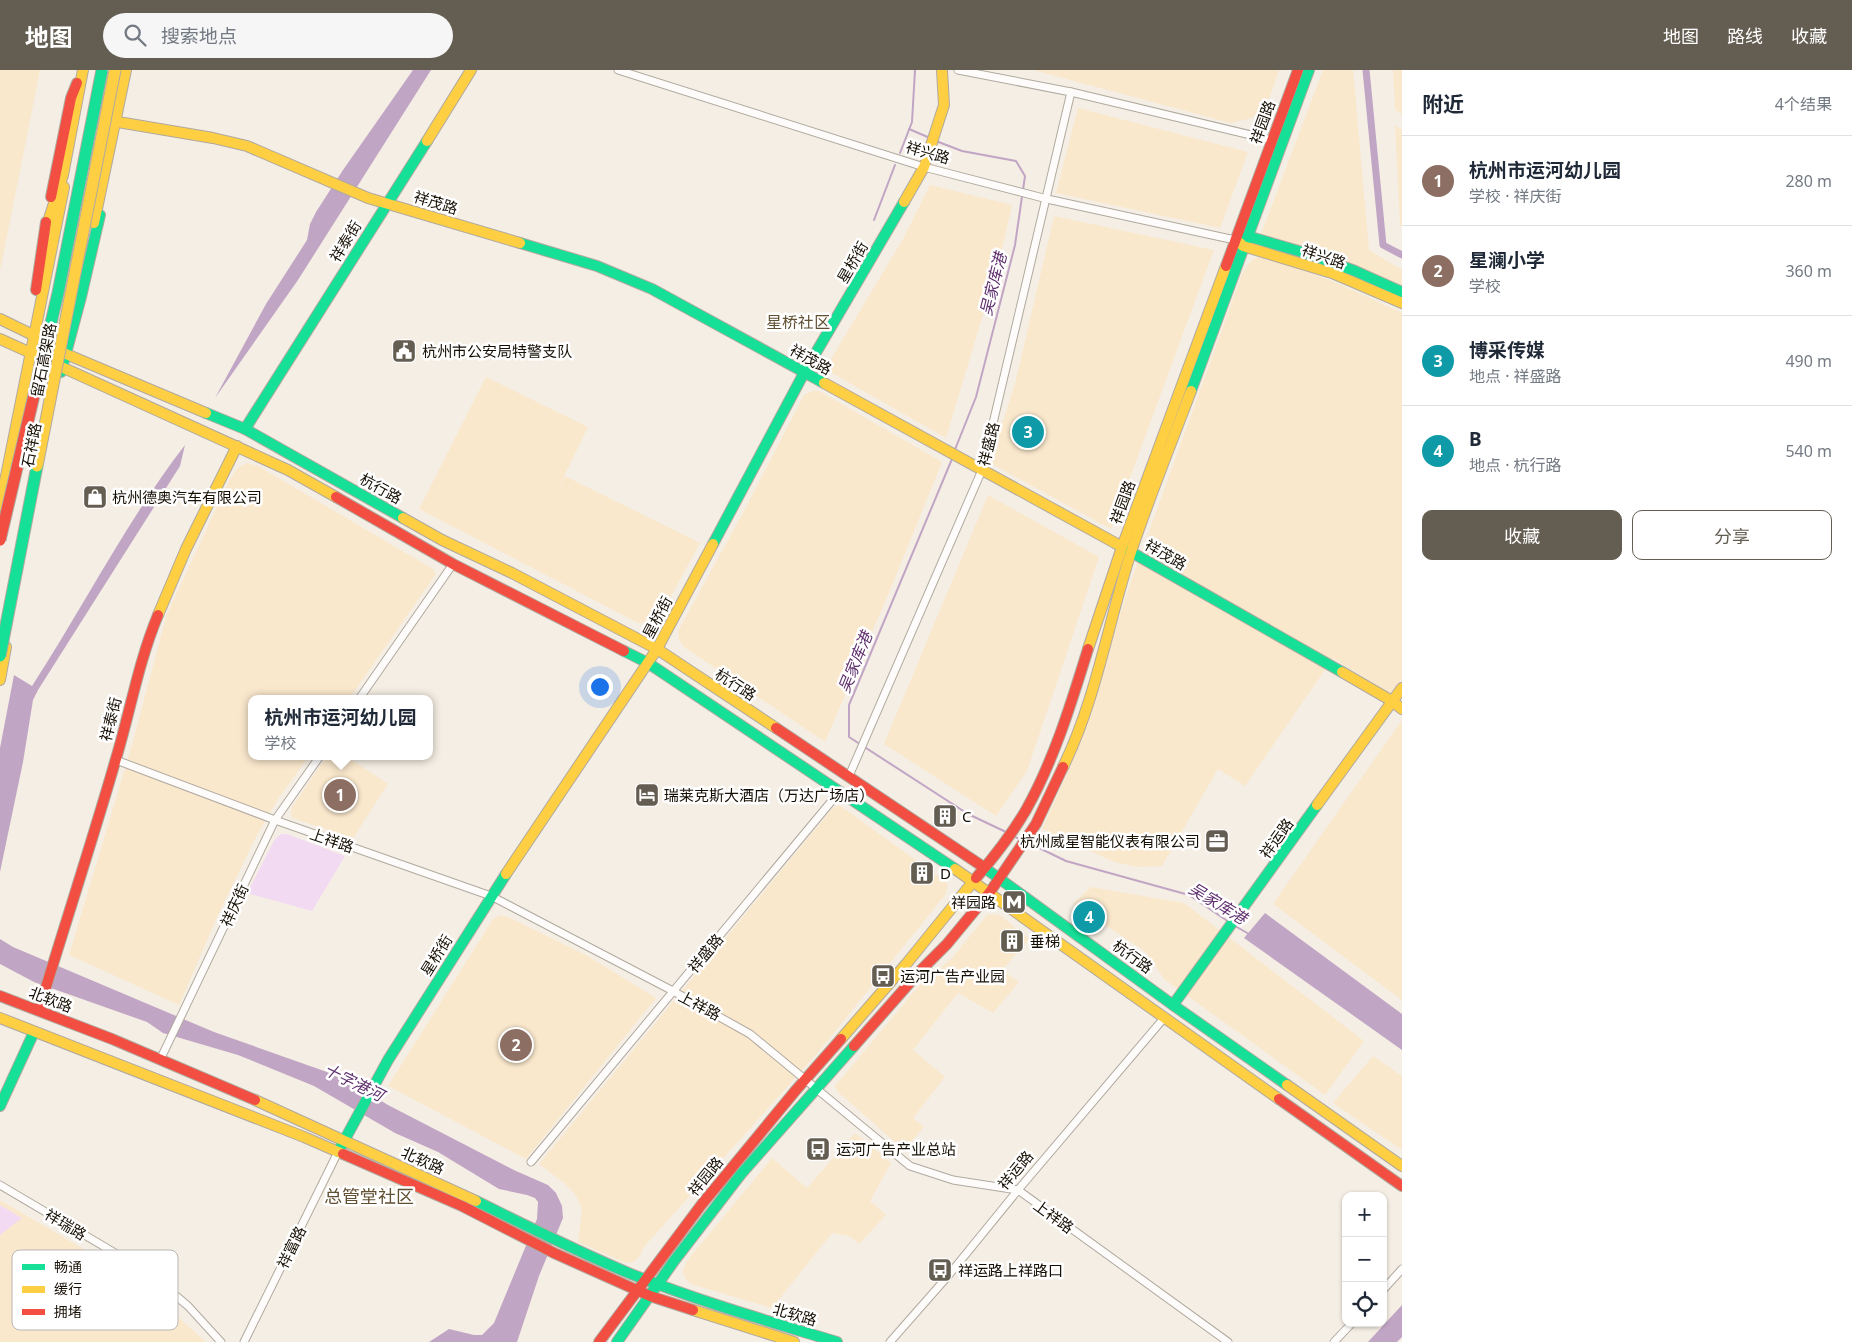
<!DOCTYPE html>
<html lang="zh">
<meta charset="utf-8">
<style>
:root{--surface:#fff;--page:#f6f6f7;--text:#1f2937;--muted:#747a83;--line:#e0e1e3;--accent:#645d52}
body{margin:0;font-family:"Noto Sans","Noto Sans SC",sans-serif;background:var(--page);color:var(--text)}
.controls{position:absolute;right:15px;bottom:15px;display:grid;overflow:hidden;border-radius:10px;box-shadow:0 1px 4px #0004}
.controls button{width:45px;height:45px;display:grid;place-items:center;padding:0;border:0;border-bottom:1px solid var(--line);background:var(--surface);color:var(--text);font:25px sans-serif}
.you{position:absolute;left:599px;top:616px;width:18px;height:18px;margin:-12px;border:4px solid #fff;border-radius:50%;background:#1a73e8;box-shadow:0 0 0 8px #1a73e833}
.badge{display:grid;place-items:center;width:32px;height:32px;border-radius:50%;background:var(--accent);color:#fff;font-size:16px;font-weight:700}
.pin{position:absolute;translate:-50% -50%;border:2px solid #fff;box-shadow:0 1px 5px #0006}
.popup{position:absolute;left:248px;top:625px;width:185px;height:65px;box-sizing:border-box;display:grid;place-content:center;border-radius:10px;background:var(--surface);filter:drop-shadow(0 1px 4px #0005);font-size:16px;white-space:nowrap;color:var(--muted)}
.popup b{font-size:19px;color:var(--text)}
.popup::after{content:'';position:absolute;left:50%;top:100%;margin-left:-10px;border:10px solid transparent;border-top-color:var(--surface)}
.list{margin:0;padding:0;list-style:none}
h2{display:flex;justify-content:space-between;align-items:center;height:65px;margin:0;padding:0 20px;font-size:21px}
h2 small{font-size:16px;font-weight:400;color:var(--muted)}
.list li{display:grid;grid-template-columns:32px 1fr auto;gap:15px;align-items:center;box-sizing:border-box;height:90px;padding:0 20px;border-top:1px solid var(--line)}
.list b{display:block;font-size:19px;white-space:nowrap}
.list p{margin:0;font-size:16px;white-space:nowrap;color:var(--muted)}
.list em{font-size:16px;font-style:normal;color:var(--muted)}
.actions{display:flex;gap:10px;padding:15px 20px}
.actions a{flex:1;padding:11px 0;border:1px solid var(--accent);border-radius:10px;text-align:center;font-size:18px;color:var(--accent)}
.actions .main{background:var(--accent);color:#fff}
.icon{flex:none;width:28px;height:28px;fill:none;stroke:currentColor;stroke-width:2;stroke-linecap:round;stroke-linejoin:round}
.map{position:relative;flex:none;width:1402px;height:1272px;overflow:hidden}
header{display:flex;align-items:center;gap:30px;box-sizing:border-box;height:70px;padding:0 25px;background:var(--accent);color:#fff}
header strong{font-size:24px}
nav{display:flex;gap:28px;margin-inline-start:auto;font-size:18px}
.search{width:350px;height:45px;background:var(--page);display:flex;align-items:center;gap:12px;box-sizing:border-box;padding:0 18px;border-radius:28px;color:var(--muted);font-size:19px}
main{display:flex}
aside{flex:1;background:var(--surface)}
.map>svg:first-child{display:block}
</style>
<header>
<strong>地图</strong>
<div class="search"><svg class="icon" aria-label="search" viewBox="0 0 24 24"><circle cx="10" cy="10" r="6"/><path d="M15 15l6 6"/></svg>搜索地点</div>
<nav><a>地图</a><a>路线</a><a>收藏</a></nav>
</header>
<main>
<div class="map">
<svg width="1402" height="1272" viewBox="0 0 1402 1272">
<rect width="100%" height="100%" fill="#f5eee4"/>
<!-- built -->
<g fill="#fae8cd">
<path d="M0,0H40L0,201Z"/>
<path d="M1033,0H1279L1270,27L1252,48L1231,53Z"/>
<path d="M1323,0H1353L1369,180L1402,200V218L1341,190L1261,164Z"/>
<path d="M1393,0H1402V44L1395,40Z"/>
<path d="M1078,38L1248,82L1220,158L1056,123Z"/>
<path d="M1395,55L1402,60V156L1400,155Z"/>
<path d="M930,115L1012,135L1000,188L946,368L825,299L903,169Z"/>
<path d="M1054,146L1214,180L1111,459L990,393L1016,310Z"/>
<path d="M1267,186L1337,213L1402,243V609L1391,624L1333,588L1245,716L1218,699L1162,796L1137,797L1114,792L1042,759L1069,699L1129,517L1242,204L1248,194L1256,188Z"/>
<path d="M486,307L588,357L550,435L565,406L700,473L662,543L654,551L638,553L419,439Z"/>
<path d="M812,321H819L942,392L891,518L825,672L684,577L679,570L678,561L745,439L804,325Z"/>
<path d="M246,393L258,396L433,499L436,504L349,629H251V686H309L278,729L257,765L218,845L179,935L69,885L131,678L167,544L230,409L237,399Z"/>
<path d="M988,425L1099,487L1027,701L996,746L884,674Z"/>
<path d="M1402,650V930L1273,834Z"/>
<path d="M327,686H346L388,714L353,768L292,748L291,743L292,737Z"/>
<path d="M839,735L945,811L948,816L945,825L820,980L643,1178L640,1186L633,1192L626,1193L578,1172L582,1139L575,1124L564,1113L539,1094L832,739Z"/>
<path d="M1091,817L1184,833L1364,971L1325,1025L1164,909L1146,882L1073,834Z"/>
<path d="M995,844L1001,846L1029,869L1002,900L1019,912L993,943L958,923L913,980L945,1007L913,1048L924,1057L904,1080L838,1022L835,1016L918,917L952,888L987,845Z"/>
<path d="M500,845L508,847L586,885L656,928L526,1089L388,1016L493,849Z"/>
<path d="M1373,986L1402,1006V1080L1333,1033Z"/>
<path d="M855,1063L891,1093L870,1131L886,1145L859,1174L849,1166L832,1163L772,1238L691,1214L685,1208L683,1201L686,1192L772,1088L807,1118Z"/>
<path d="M0,1130L121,1201L144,1217L206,1272H0Z"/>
</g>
<!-- green -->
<g fill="#f3daf3">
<path d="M281,764H287L345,786L312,841L247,823L275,769Z"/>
<path d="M0,1135L22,1148L0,1165Z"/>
</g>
<!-- water -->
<g fill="#c1a5c5">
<path d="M413,0H431L298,210L215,328L266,234L307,170L310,154L316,142L343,100Z"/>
<path d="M185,375L180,396L38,620L33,630L23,692L0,802V678L14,605L32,616C84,536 127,450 185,375Z"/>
<path d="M1265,843L1402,944V980L1244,868Z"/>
<path d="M0,869L13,877L214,962L327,1002L356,1016L388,1035L516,1101L548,1115L556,1123L562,1136L563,1148L539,1206L517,1272H429L449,1259L474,1265H482L494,1253L537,1149L538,1132L535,1128L527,1125L499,1119L438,1082L395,1063L314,1016L238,985L163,963L147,952L34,912L0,894Z"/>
<path d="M1402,1235V1267L1397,1272H1368Z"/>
</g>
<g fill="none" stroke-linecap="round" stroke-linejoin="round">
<!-- stream -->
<g stroke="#c1a5c5" stroke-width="2">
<path d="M909,59L930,68"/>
<path d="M936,71L962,81L1016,91L1025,106L1015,175L976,327L954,382"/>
<path d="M900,83L912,52L915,0"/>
<path d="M874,150L895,95"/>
<path d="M952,389L849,635V667L968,744L1006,762"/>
<path d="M1013,766L1022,770"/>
<path d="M1029,773L1066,791L1189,825L1229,852"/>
<path d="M1235,856L1249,864"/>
</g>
<!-- canal -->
<path stroke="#c1a5c5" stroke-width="7" d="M1366,0L1383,175L1402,185"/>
<defs>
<g id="street">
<path d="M618,0L924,97L1047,129L1235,170"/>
<path d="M958,0L1071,22L1272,70"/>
<path d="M359,629L453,494"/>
<path d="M116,690L275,750L491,826L673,921L750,964L910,1096L953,1110L1018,1120L1228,1272"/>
<path d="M849,706L982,400L1071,22"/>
<path d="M160,990L275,750L320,686"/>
<path d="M531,1092L840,721"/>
<path d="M0,1115L149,1203L188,1236L221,1272"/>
<path d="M1383,1220L1402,1199"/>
<path d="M244,1272L338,1082"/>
<path d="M890,1272L948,1206L1018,1120L1164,948"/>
<path d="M1334,1272L1352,1253"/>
</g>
<g id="fast">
<path d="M1241,168L1247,166L1309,184L1355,201L1402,222"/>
<path d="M520,173L597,196L652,219L824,313"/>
<path d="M61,302L81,227L100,145"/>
<path d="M1191,321L1309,0"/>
<path d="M206,343L245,359L403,448"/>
<path d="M245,359L427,71"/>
<path d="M713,474L804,303L904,132"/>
<path d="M1117,474L1342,602"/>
<path d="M624,581L648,593L955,799"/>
<path d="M982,796L1173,935L1287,1015"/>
<path d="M1173,935L1317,735"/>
<path d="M0,1036L34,962"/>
<path d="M338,1082L388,990L506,804"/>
<path d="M476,1131C527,1156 578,1182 631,1204C698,1231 768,1251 837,1272"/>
<path d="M617,1272L674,1191L741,1104L854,976"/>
</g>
<g id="slow">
<path d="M118,52L213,68L247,76L368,128L520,173"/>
<path d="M427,71L471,0"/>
<path d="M904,132L924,97L944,35L942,0"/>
<path d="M94,153L126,0"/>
<path d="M45,161L63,105L83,0"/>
<path d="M1240,173L1243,176L1332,203L1402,233"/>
<path d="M0,249L35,266L66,284L206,343"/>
<path d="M0,269L288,400L336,427"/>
<path d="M824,313L1117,474"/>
<path d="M0,436L64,117"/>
<path d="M403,448L442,470L512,503L657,579L776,658"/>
<path d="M158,545L186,479L237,376"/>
<path d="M1088,579L1122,477L1226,196"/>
<path d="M1342,602L1392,631L1402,639"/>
<path d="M0,610L6,577"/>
<path d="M1063,697C1096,630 1108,553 1131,482C1149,428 1171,374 1191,321"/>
<path d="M1317,735L1402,618"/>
<path d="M955,799L1279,1029"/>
<path d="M506,804L657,579L713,474"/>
<path d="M0,948L304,1067L343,1084"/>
<path d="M841,969L907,893L976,808"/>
<path d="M1287,1015L1402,1096"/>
<path d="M255,1030L476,1131"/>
<path d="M693,1240L794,1272"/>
</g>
<g id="jam">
<path d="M51,127L71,28L77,13"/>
<path d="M1226,196L1298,0"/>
<path d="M36,220L46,152"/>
<path d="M336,427L453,494L624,581"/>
<path d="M776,658L982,796"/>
<path d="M976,808C994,787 1012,764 1026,740C1054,690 1071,634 1088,579"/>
<path d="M0,926L112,969L255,1030"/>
<path d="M39,940C64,857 91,775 115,692C130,643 138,593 158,545"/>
<path d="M854,976L921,900L947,874L990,822L1036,754L1063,697"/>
<path d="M1279,1029L1402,1116"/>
<path d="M343,1084L462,1136L554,1183L650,1226L693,1240"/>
<path d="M599,1272L702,1134L796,1020L841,969"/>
</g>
</defs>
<!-- street casing -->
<use href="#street" stroke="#b0a99f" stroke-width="9"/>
<!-- fast casing -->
<use href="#fast" stroke="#b0a99f" stroke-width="12"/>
<!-- slow casing -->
<use href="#slow" stroke="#b0a99f" stroke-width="12"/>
<!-- jam casing -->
<use href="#jam" stroke="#b0a99f" stroke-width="12"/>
<!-- street -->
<use href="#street" stroke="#fefcfb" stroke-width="7"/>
<!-- fast -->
<use href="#fast" stroke="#16e098" stroke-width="10"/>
<!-- slow -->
<use href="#slow" stroke="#ffcf43" stroke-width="10"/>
<!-- jam -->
<use href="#jam" stroke="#f24e42" stroke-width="10"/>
<defs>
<g id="fast-bridge">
<path d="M43,287L58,223L102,0"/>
<path d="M0,586L37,396"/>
</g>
<path id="slow-bridge" d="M37,396L115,0"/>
<path id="jam-bridge" d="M0,470L43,287"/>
</defs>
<!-- fast-bridge casing -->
<use href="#fast-bridge" stroke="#b0a99f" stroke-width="13" stroke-linecap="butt"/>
<!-- slow-bridge casing -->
<use href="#slow-bridge" stroke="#b0a99f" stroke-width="13" stroke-linecap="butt"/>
<!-- jam-bridge casing -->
<use href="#jam-bridge" stroke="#b0a99f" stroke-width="13" stroke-linecap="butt"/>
<!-- fast-bridge -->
<use href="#fast-bridge" stroke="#16e098" stroke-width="11"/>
<!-- slow-bridge -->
<use href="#slow-bridge" stroke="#ffcf43" stroke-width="11"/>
<!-- jam-bridge -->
<use href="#jam-bridge" stroke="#f24e42" stroke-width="11"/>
</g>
<!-- icons -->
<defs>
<symbol id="civic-square" viewBox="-11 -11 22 22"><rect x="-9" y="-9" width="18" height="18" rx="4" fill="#645d52" stroke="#fff"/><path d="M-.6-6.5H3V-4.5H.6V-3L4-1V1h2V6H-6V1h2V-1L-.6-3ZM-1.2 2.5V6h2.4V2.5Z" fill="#fff"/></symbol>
<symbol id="shop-square" viewBox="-11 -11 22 22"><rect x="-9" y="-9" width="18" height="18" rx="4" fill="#645d52" stroke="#fff"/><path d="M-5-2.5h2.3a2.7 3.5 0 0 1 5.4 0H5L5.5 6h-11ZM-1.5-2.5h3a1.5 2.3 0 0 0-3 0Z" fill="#fff"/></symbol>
<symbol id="hotel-square" viewBox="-11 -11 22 22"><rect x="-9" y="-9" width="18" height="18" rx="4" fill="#645d52" stroke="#fff"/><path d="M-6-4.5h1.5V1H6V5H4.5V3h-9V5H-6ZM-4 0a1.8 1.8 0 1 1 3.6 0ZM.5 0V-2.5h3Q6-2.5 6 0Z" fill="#fff"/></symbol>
<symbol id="building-square" viewBox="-11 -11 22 22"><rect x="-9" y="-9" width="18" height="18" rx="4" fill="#645d52" stroke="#fff"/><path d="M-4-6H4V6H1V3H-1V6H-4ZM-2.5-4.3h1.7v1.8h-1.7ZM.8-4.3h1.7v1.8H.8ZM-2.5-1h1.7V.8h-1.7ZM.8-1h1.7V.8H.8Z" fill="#fff"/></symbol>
<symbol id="office-square" viewBox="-11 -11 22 22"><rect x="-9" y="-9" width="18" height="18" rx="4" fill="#645d52" stroke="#fff"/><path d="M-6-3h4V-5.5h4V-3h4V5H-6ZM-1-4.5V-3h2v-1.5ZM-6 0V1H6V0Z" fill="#fff"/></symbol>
<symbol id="metro-square" viewBox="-11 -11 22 22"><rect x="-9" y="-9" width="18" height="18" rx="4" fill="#645d52" stroke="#fff"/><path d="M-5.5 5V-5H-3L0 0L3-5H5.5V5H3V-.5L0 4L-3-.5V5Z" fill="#fff"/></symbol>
<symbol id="bus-square" viewBox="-11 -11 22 22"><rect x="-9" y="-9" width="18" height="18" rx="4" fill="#645d52" stroke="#fff"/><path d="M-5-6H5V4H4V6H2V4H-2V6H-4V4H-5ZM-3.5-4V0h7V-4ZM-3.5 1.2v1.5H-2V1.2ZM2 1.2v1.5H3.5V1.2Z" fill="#fff"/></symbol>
</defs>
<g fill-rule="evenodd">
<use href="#civic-square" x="390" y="267" width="28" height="28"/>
<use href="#shop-square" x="81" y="413" width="28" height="28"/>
<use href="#hotel-square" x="633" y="711" width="28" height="28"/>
<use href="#building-square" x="931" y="732" width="28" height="28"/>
<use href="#office-square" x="1203" y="757" width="28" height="28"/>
<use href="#building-square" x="908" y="789" width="28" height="28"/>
<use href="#metro-square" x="1000" y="818" width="28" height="28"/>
<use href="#building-square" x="998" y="857" width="28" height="28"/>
<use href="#bus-square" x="869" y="892" width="28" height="28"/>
<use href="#bus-square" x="804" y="1065" width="28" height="28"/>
<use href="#bus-square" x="926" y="1186" width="28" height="28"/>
</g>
<g text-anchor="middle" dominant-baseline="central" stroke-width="5" stroke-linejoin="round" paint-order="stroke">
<!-- street labels -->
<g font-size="15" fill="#160f04" stroke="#fff">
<text transform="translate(1262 52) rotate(-70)">祥园路</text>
<text transform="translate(928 82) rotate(16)">祥兴路</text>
<text transform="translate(436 132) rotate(17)">祥茂路</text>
<text transform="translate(345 171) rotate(-58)">祥泰街</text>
<text transform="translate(1324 186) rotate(19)">祥兴路</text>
<text transform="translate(852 192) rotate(-60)">星桥街</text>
<text transform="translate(811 289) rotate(29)">祥茂路</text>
<text transform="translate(43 290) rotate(-79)">留石高架路</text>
<text transform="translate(988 374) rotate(-76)">祥盛路</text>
<text transform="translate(31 375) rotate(-79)">石祥路</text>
<text transform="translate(381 418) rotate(29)">杭行路</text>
<text transform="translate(1122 432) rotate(-70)">祥园路</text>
<text transform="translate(1166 484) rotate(30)">祥茂路</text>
<text transform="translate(657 547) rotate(-62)">星桥街</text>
<text transform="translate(736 614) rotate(33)">杭行路</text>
<text transform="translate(110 649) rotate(-76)">祥泰街</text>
<text transform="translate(1276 768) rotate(-54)">祥运路</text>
<text transform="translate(332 770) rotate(19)">上祥路</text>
<text transform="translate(234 835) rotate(-65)">祥庆街</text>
<text transform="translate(705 883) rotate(-50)">祥盛路</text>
<text transform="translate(436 885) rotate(-58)">星桥街</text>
<text transform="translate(1133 886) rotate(36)">杭行路</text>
<text transform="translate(51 929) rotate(21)">北软路</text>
<text transform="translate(700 935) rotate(28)">上祥路</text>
<text transform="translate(423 1090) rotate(24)">北软路</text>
<text transform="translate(1015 1100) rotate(-50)">祥运路</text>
<text transform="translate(705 1106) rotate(-51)">祥园路</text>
<text transform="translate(1054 1146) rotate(36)">上祥路</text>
<text transform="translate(66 1154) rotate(31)">祥瑞路</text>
<text transform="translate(291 1177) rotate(-64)">祥富路</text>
<text transform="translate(795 1244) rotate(16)">北软路</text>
</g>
<!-- poi labels -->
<g font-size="15" fill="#160f04" stroke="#fff" text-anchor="start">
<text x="422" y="281">杭州市公安局特警支队</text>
<text x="112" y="427">杭州德奥汽车有限公司</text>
<text x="664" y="725">瑞莱克斯大酒店（万达广场店）</text>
<text x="962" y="746">C</text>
<text x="1200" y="771" text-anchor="end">杭州威星智能仪表有限公司</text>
<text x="940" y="803">D</text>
<text x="996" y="832" text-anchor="end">祥园路</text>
<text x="1030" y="871">垂梯</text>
<text x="900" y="906">运河广告产业园</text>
<text x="836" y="1079">运河广告产业总站</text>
<text x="958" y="1200">祥运路上祥路口</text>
</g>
<!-- water labels -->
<g font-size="16" font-style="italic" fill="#5f2f6e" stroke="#fff">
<text transform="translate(993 214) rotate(-76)">吴家库港</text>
<text transform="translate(855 592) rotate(-68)">吴家库港</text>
<text transform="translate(1218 833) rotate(31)">吴家库港</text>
<text transform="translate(354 1012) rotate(26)">十字港河</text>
</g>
<!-- neighbourhood labels -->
<g font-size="16" fill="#625033" stroke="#fff">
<text x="798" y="252">星桥社区</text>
</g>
<!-- quarter labels -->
<g font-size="18" fill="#625033" stroke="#fff">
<text x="369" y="1126">总管堂社区</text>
</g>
</g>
<!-- legend -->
<rect x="12" y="1180" width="166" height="80" rx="8" fill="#fff" stroke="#b9b7b4" stroke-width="1"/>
<rect x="22" y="1194" width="23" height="6" fill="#16e098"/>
<rect x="22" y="1216" width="23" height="7" fill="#ffcf43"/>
<rect x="22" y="1239" width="23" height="6" fill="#f24e42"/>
<g font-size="14" fill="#160f04">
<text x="54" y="1202">畅通</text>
<text x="54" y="1224">缓行</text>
<text x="54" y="1247">拥堵</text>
</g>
</svg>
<div class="controls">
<button>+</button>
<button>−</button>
<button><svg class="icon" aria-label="locate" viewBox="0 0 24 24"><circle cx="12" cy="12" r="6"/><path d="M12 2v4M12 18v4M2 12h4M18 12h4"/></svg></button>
</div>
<div class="you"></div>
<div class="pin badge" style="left:340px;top:725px;background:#8d6e63">1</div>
<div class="popup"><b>杭州市运河幼儿园</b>学校</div>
<div class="pin badge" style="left:516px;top:975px;background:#8d6e63">2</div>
<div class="pin badge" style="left:1028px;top:362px;background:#0f9aa8">3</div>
<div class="pin badge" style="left:1089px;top:847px;background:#0f9aa8">4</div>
</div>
<aside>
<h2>附近<small>4个结果</small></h2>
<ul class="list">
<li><span class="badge" style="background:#8d6e63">1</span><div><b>杭州市运河幼儿园</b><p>学校 · 祥庆街</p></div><em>280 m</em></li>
<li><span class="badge" style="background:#8d6e63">2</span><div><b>星澜小学</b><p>学校</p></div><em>360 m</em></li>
<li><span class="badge" style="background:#0f9aa8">3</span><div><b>博采传媒</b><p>地点 · 祥盛路</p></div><em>490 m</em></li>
<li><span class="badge" style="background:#0f9aa8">4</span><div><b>B</b><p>地点 · 杭行路</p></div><em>540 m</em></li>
</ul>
<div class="actions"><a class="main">收藏</a><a>分享</a></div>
</aside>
</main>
